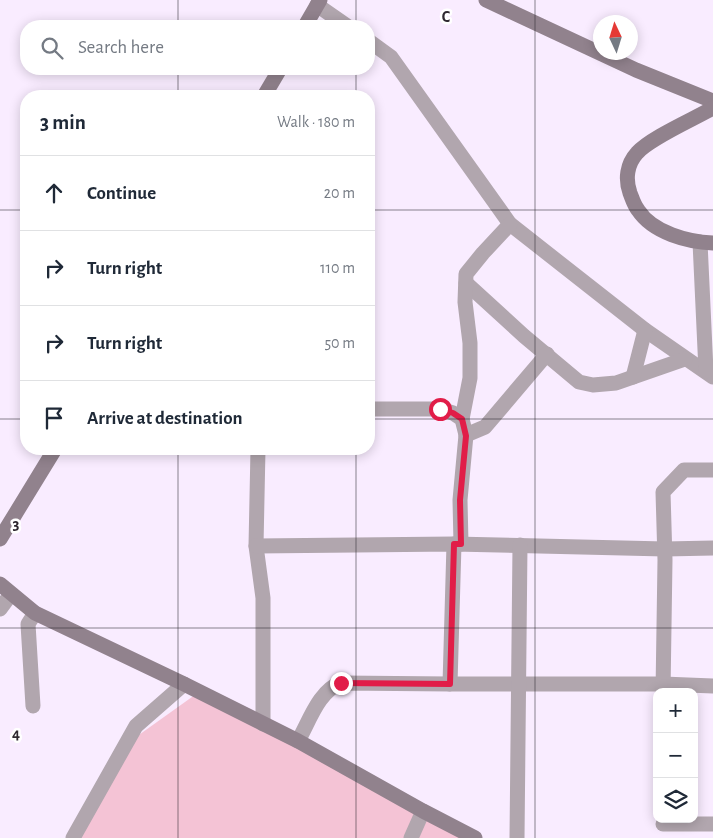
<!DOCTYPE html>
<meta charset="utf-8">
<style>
:root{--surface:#fff;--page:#f6f6f7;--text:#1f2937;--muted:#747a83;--line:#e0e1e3}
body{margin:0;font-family:"Alegreya Sans",sans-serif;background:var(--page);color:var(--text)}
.controls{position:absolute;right:15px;bottom:15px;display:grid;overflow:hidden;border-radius:10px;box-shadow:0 2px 12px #0003}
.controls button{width:45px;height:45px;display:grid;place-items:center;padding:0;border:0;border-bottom:1px solid var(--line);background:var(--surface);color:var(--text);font:25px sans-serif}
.compass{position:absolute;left:593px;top:15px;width:45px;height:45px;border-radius:50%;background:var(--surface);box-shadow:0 2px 12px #0003;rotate:356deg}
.stop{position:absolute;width:15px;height:15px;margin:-11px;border:4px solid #e11d48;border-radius:50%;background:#fff}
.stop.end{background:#e11d48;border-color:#fff;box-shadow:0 1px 5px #0008}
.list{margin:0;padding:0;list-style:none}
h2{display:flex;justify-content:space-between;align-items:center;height:65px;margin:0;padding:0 20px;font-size:21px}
h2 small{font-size:16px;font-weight:400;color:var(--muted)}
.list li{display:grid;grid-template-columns:32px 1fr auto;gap:15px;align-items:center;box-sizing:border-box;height:75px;padding:0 20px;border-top:1px solid var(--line)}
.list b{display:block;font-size:19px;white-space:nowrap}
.list em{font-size:16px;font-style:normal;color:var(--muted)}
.icon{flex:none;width:28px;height:28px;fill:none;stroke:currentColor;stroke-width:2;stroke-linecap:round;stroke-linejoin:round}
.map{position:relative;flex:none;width:713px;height:838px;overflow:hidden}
.search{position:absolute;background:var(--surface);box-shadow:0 2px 12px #0003;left:20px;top:20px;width:355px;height:55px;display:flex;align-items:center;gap:12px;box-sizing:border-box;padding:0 18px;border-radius:20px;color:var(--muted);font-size:19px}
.panel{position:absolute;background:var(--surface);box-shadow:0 2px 12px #0003;left:20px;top:90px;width:355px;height:365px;border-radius:20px}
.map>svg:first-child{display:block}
</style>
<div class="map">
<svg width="713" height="838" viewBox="0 0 713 838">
<rect width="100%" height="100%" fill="#f9ecff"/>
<!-- green -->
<path fill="#f4c3d5" d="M199,692L475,838H78L136,737Z"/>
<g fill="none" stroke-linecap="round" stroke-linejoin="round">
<!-- street -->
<g stroke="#b1a6ae" stroke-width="15">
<path d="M317,5L347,26"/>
<path d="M369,41L391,57L510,224L645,330L713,377"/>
<path d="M700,242L706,371"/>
<path d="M466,283L524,336L579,382L593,385L616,383L685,359"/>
<path d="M633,377L645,330"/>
<path d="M369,409H440L453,413L462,419L466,435L460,500L461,544"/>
<path d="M462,419L470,378V343L465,302L466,274L483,253L510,224"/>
<path d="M466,435L485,427L547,354"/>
<path d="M258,449L256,546L263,598V724"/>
<path d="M454,544L450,684H663L713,686"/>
<path d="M256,546L454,544L665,549L713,548"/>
<path d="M0,609L11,594"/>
<path d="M663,692L665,560L663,492L684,470H713"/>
<path d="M33,706L28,624L35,613"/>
<path d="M298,741C309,722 319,690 341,683L450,684"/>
<path d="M663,824H713"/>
<path d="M73,838L136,726L184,684"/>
<path d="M411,838L423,811"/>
<path d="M517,838L520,545"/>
</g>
<!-- secondary -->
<g stroke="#91828d" stroke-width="15">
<path d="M486,0L636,70L713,101"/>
<path d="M305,26L320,0"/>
<path d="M264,96L280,69"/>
<path d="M713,108C694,119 650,138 637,153C627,164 625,179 630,193C632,198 634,205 638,210C653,233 688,242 713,243"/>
<path d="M0,539L55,449"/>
<path d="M0,584L35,613L184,684L298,741L423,811L475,838"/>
</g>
</g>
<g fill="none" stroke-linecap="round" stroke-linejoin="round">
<!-- route -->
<path stroke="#e11d48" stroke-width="6" d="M341,683L450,684L454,544H461L460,500L466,436L462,419L453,413L440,409"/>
</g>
<!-- grid -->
<path fill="none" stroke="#2e2830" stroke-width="1" stroke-opacity="0.55" d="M178,0V26M356,0V26M535,0V838M178,69V96M356,69V96M0,210H26M369,210H713M0,419H26M369,419H713M178,449V838M356,449V838M0,628H713"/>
<g font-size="16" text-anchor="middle" font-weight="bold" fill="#2e2830" stroke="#fff" stroke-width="5" stroke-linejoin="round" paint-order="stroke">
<text x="446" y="22">C</text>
<text x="16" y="529">3</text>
<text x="16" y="739">4</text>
</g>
</svg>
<div class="controls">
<button>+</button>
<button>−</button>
<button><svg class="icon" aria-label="layers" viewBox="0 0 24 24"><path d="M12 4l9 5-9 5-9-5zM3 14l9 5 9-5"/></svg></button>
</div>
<svg class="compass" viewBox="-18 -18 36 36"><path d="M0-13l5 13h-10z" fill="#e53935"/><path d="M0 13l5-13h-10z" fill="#747a83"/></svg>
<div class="stop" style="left:440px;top:409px"></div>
<div class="stop end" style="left:341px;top:683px"></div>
<div class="search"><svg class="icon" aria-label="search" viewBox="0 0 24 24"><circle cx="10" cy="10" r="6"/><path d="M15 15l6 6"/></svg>Search here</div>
<section class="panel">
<h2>3 min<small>Walk · 180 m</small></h2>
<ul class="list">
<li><svg class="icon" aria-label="ahead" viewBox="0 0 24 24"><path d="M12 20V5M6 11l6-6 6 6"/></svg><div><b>Continue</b></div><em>20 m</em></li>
<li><svg class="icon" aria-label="right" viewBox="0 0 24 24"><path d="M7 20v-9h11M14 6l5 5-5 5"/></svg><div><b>Turn right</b></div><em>110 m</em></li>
<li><svg class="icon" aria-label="right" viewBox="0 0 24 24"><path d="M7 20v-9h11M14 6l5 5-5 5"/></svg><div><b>Turn right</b></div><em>50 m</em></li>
<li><svg class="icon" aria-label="arrive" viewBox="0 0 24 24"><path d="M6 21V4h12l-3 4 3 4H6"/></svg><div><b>Arrive at destination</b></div></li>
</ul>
</section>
</div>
